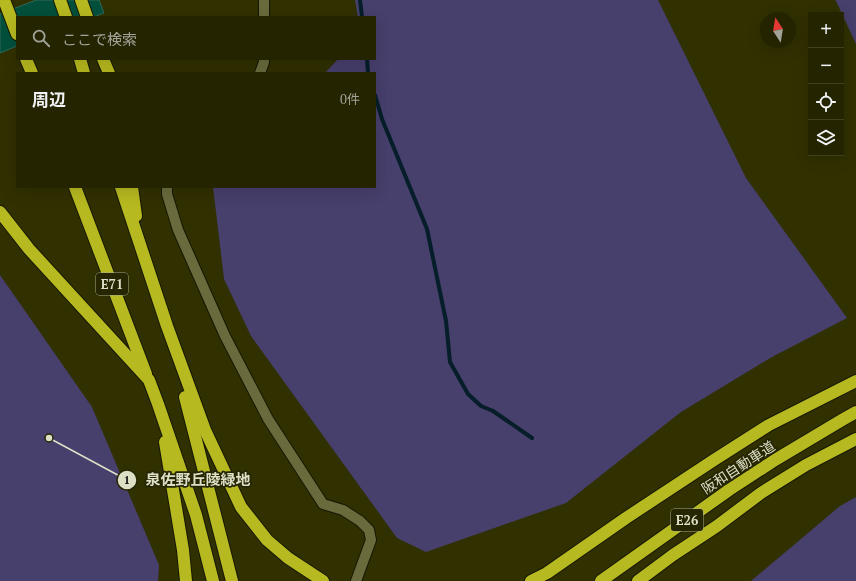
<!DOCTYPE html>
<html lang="ja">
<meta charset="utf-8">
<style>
:root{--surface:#242400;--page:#30300f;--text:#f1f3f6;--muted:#a3a499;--line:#414122}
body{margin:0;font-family:"PT Serif","Noto Sans JP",serif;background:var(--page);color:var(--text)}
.controls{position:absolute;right:12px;top:12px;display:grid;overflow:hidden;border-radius:0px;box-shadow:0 4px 16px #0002}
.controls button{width:36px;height:36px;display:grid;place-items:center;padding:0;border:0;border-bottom:1px solid var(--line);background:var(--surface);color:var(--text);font:20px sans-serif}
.compass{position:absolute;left:760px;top:12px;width:36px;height:36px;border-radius:50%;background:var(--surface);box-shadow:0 4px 16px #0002;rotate:348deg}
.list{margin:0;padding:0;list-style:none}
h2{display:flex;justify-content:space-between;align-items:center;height:52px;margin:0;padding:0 16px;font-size:17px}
h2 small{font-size:13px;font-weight:400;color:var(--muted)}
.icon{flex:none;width:22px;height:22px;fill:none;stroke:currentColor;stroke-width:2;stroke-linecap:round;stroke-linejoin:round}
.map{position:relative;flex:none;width:856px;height:581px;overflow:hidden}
.search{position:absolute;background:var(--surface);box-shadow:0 4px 16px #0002;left:16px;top:16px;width:360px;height:44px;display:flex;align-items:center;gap:10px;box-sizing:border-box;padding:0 14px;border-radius:0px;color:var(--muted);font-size:15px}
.panel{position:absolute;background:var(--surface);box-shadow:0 4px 16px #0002;left:16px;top:72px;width:360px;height:116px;border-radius:0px}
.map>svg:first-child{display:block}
</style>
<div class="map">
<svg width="856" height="581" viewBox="0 0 856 581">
<rect width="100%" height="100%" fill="#303000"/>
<!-- green -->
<g fill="#473f6c">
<path d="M355,0H658L746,178L847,318L772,357L681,412L566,503L426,552L397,538L251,336L224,279L213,187H375V73H325L338,59H375V17H358Z"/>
<path d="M835,0H856V44L836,1Z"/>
<path d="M0,275L92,407L159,565L158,581H0Z"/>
<path d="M856,497V581H751L840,506Z"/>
</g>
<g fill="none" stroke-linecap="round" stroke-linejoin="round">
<!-- stream -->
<g stroke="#051e29" stroke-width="4">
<path d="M360,0L362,17"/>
<path d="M367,59L368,73"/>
<path d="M375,95L382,119L427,229L446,321L450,362L468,394L481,406L493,411L532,438"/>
</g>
</g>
<!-- building -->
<path fill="#024f3c" stroke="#316857" d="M36,0H99L104,13L94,17H17V46L0,53V14Z"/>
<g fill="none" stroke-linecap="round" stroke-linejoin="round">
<defs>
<g id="minor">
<path d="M264,0V17"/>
<path d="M260,73L264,62V59"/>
<path d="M167,187V194L178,230L225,336L268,419L323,504L343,510L360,521L369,530L371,540L356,581"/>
</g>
<g id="motorway">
<path d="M4,0L17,34"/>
<path d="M60,0L66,17"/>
<path d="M81,0L87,17"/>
<path d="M26,59L32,73"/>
<path d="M80,59L84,73"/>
<path d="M103,59L109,73"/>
<path d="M75,187L146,374"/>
<path d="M121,187L167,326L205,430L241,507L267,540L288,558L323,581"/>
<path d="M132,187L136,216"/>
<path d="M0,212L29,249L149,380L158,404L196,515L213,581"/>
<path d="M185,397L232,581"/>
<path d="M165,442L183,550L186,581"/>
<path d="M531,581L547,573L626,518L714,460L769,425L856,381"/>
<path d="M601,581L729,490L775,460L842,420L856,412"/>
<path d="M638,581L673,555L717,526L761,493L806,465L856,439"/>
</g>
</defs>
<!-- minor casing -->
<use href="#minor" stroke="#171802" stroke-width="12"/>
<!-- motorway casing -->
<use href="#motorway" stroke="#171802" stroke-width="14"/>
<!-- minor -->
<use href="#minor" stroke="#696b3d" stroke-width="10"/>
<!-- motorway -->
<use href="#motorway" stroke="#b7b920" stroke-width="12"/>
</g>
<g text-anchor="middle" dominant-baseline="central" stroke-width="3.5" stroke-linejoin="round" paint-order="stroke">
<!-- shield labels -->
<g fill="#262603" stroke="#a6a88c" stroke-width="1">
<rect x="96" y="273" width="32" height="22" rx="3"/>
<rect x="671" y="509" width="32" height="22" rx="3"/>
</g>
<g font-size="13" font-weight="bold" fill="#dddfc6">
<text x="112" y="284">E71</text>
<text x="687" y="520">E26</text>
</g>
<!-- street labels -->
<g font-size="14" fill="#dddfc6" stroke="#262603">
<text transform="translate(738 467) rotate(-33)">阪和自動車道</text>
</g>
</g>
<!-- callouts -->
<path fill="none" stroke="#dddfc6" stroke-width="1.5" d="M49 438L127 480"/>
<g fill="#dddfc6" stroke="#262603" stroke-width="1.5">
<circle cx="49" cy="438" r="4"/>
<circle cx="127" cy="480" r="10"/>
</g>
<g font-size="12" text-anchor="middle" font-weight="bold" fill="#111">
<text x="127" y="484">1</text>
</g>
<g font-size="15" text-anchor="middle" font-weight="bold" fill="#dddfc6" stroke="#262603" stroke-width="3.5" stroke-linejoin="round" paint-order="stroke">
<text x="198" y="485">泉佐野丘陵緑地</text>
</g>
</svg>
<div class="controls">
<button>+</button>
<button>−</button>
<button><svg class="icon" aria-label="locate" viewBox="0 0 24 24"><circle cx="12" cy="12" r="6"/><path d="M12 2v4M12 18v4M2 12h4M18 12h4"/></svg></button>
<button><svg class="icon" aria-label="layers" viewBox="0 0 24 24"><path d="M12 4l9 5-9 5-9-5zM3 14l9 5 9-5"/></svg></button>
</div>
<svg class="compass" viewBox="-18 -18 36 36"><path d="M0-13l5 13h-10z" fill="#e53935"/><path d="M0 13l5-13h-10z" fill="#a3a499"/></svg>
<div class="search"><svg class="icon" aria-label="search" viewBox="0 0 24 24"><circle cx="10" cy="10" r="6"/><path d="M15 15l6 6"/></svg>ここで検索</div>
<section class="panel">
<h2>周辺<small>0件</small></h2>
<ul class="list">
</ul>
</section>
</div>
